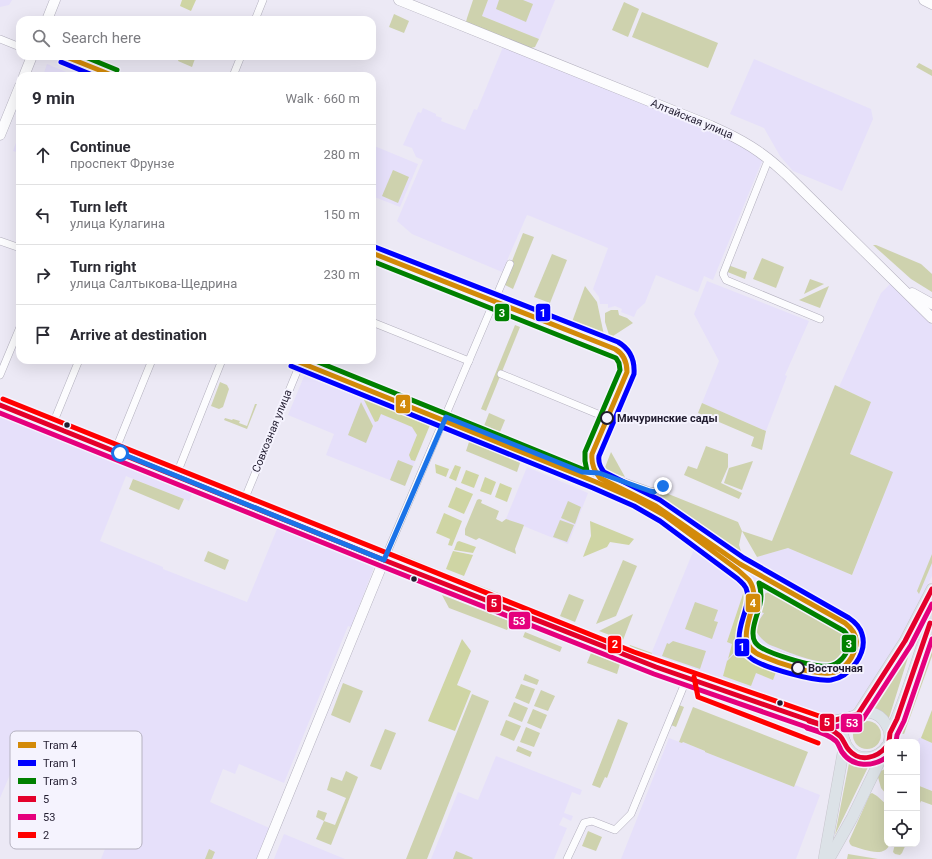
<!DOCTYPE html>
<meta charset="utf-8">
<style>
:root{--surface:#fff;--page:#f7f7f7;--text:#2b2b33;--muted:#7c7c81;--line:#e1e1e2}
body{margin:0;font-family:Roboto,sans-serif;background:var(--page);color:var(--text)}
.controls{position:absolute;right:12px;bottom:12px;display:grid;overflow:hidden;border-radius:8px;box-shadow:0 4px 16px #0002}
.controls button{width:36px;height:36px;display:grid;place-items:center;padding:0;border:0;border-bottom:1px solid var(--line);background:var(--surface);color:var(--text);font:20px sans-serif}
.stop{position:absolute;width:12px;height:12px;margin:-9px;border:3px solid #1a73e8;border-radius:50%;background:#fff}
.stop.end{background:#1a73e8;border-color:#fff;box-shadow:0 1px 4px #0008}
.list{margin:0;padding:0;list-style:none}
h2{display:flex;justify-content:space-between;align-items:center;height:52px;margin:0;padding:0 16px;font-size:17px}
h2 small{font-size:13px;font-weight:400;color:var(--muted)}
.list li{display:grid;grid-template-columns:26px 1fr auto;gap:12px;align-items:center;box-sizing:border-box;height:60px;padding:0 16px;border-top:1px solid var(--line)}
.list b{display:block;font-size:15px;white-space:nowrap}
.list p{margin:0;font-size:13px;white-space:nowrap;color:var(--muted)}
.list em{font-size:13px;font-style:normal;color:var(--muted)}
.icon{flex:none;width:22px;height:22px;fill:none;stroke:currentColor;stroke-width:2;stroke-linecap:round;stroke-linejoin:round}
.map{position:relative;flex:none;width:932px;height:859px;overflow:hidden}
.search{position:absolute;background:var(--surface);box-shadow:0 4px 16px #0002;left:16px;top:16px;width:360px;height:44px;display:flex;align-items:center;gap:10px;box-sizing:border-box;padding:0 14px;border-radius:12px;color:var(--muted);font-size:15px}
.panel{position:absolute;background:var(--surface);box-shadow:0 4px 16px #0002;left:16px;top:72px;width:360px;height:292px;border-radius:12px}
.map>svg:first-child{display:block}
</style>
<div class="map">
<svg width="932" height="859" viewBox="0 0 932 859">
<rect width="100%" height="100%" fill="#ece9f5"/>
<!-- built -->
<g fill="#e6e0fa">
<path d="M0,0H12L9,5L0,7Z"/>
<path d="M488,0H555L539,39L482,16Z"/>
<path d="M503,47L731,139L763,159L713,280L704,276L698,292L656,275L645,303L637,310L634,317L621,312L622,309L615,306L608,308V304H600L599,297L593,289L608,248L530,216L527,215L502,272L412,234L397,221L423,160L416,157L412,148L403,145L418,112L421,113L423,108L436,114V116L442,118L441,121L465,130L474,109L477,110Z"/>
<path d="M754,59L871,109L873,119L842,191L793,171L780,156L764,128L730,114Z"/>
<path d="M47,64L76,76H43Z"/>
<path d="M20,132V153L13,151Z"/>
<path d="M372,145L418,164L400,207L372,196Z"/>
<path d="M707,281L809,321L785,375L787,376L766,431L702,403L719,361L694,314Z"/>
<path d="M891,283L932,325V576L913,614L882,669L857,705L848,714L837,719L649,659L697,542L745,579L753,569L757,557L788,548L852,575L879,508L850,454L871,402L839,387L881,293Z"/>
<path d="M305,374L430,425L405,486L326,455L334,434L288,415Z"/>
<path d="M0,411L194,489L189,501L126,476L100,541L163,567V569L247,602L279,524L369,562L373,565V570L351,627L348,626L284,783L239,764L235,774L223,769L210,802L272,829L259,859H101L118,816L12,770L0,798Z"/>
<path d="M527,467L588,493L568,544L506,519Z"/>
<path d="M932,710V791L917,785V742L919,738H921Z"/>
<path d="M669,738L682,743L683,742L705,751V752L794,787L795,785L820,795L796,859H621Z"/>
<path d="M496,756L582,790L580,795L572,792L564,813L573,816L571,821L563,817L559,825L567,828L554,859H431L458,792L478,800Z"/>
<path d="M284,834L345,859H274Z"/>
</g>
<!-- green -->
<g fill="#ced2ae">
<path d="M473,0H488L482,16L539,39L535,47L531,48L466,22L467,18Z"/>
<path d="M499,0H523L533,4L526,22L496,9Z"/>
<path d="M624,2L639,9L628,37L612,30Z"/>
<path d="M642,12L718,43L708,68L632,37Z"/>
<path d="M394,14L409,21L404,33L389,27Z"/>
<path d="M180,56H196L192,67L178,61Z"/>
<path d="M919,63L932,70V76L916,67Z"/>
<path d="M393,170L409,177L398,203L382,196Z"/>
<path d="M523,233L534,237L513,289L503,284Z"/>
<path d="M873,245H876L921,264L932,274V292L911,279Z"/>
<path d="M552,254L567,260L550,303L534,297Z"/>
<path d="M762,258L784,267L776,288L753,279Z"/>
<path d="M728,265L747,272L745,279L725,271Z"/>
<path d="M810,279L824,284L804,294Z"/>
<path d="M585,286L597,302L604,335L572,322Z"/>
<path d="M829,286L820,308L799,300Z"/>
<path d="M611,310H618L619,315L627,318L633,323L613,336L609,335L605,322V313Z"/>
<path d="M515,325L520,327L486,411L481,409Z"/>
<path d="M308,367L440,420L439,423L307,370Z"/>
<path d="M220,382L227,385L229,389L223,407L219,409L211,406Z"/>
<path d="M835,385L871,402L850,454L893,472L852,575L788,548L757,557L742,531L739,545L744,561L736,559L658,505L661,491L738,522L742,531L772,541Z"/>
<path d="M361,402L373,426L366,443L348,435Z"/>
<path d="M702,403L766,431L762,450L751,446L754,437L698,413Z"/>
<path d="M255,404H257L247,429L224,420L225,418L232,420L233,419L240,421L239,423L247,426Z"/>
<path d="M489,413L505,420L500,432L484,426Z"/>
<path d="M470,439L521,460L517,472L466,451Z"/>
<path d="M706,446L728,454V467L721,483L742,493L739,499L684,475L688,466L697,469Z"/>
<path d="M611,452L625,477L604,470Z"/>
<path d="M398,460L413,466L405,486L390,480Z"/>
<path d="M753,461L742,490L724,483L729,468Z"/>
<path d="M133,479L184,499L179,510L129,489Z"/>
<path d="M479,499L482,500L481,503L499,511L496,519L502,522L506,519L524,525L515,549L516,554L479,538L476,540L465,535V529L477,500Z"/>
<path d="M568,501L581,507L575,524L561,518Z"/>
<path d="M560,520L574,525L567,542L553,537Z"/>
<path d="M208,551L229,560L225,570L204,561Z"/>
<path d="M401,554L432,567L431,571L400,559Z"/>
<path d="M932,554V563L919,594L917,591Z"/>
<path d="M623,560L637,566L616,616L596,624Z"/>
<path d="M447,573L501,594L500,598L445,577Z"/>
<path d="M772,590C788,598 804,608 820,616C829,620 841,622 848,629C853,634 855,643 852,649C838,677 790,652 770,645C760,639 755,632 753,620L760,619L764,613L754,610L757,598Z"/>
<path d="M569,594L584,600L575,622L560,616Z"/>
<path d="M442,595L511,622L507,630L449,608Z"/>
<path d="M695,602L718,610L714,621L718,622L712,639L685,629Z"/>
<path d="M633,614L623,640L599,631Z"/>
<path d="M525,632L562,647L560,652L523,637Z"/>
<path d="M915,635L889,718L881,711L870,708Z"/>
<path d="M673,641L706,651L700,669L662,656L667,643L669,644Z"/>
<path d="M927,642L932,643V656L904,734L898,732L899,727Z"/>
<path d="M630,645L652,653L649,659L627,652Z"/>
<path d="M591,653L620,664L617,674L587,663Z"/>
<path d="M525,674L539,680L537,685L523,680Z"/>
<path d="M343,683L363,691L350,723L331,715Z"/>
<path d="M521,684L535,689L529,704L515,698Z"/>
<path d="M541,690L555,696L548,711L534,706Z"/>
<path d="M472,694L489,701L427,859H406Z"/>
<path d="M514,702L528,708L522,722L508,716Z"/>
<path d="M679,705L684,707L676,727L671,725Z"/>
<path d="M693,707L808,752L794,787L705,752V751L683,742L682,743L679,742Z"/>
<path d="M533,709L547,715L541,729L527,723Z"/>
<path d="M618,719L628,723L607,778L605,777L600,788L592,785Z"/>
<path d="M506,720L521,726L514,741L500,735Z"/>
<circle cx="867" cy="735" r="14"/>
<path d="M526,727L540,733L534,747L520,742Z"/>
<path d="M385,729L396,733L381,770L370,766Z"/>
<path d="M518,746L532,752L530,757L516,751Z"/>
<path d="M850,758L862,763L869,765L835,835Z"/>
<path d="M887,768V795L881,788L878,777L881,771Z"/>
<path d="M346,771L358,777L331,845L316,839L324,821L316,817L318,810L327,813L324,821L335,825L346,798L327,790L331,777L342,781Z"/>
<path d="M917,785L932,791V805L921,801L917,809Z"/>
<path d="M872,793L877,796L887,805V844H890C884,859 864,849 852,846L850,844L849,841L870,794Z"/>
<path d="M588,831L602,837L596,851L582,846Z"/>
<path d="M895,844H906L902,853L900,855L895,854L893,852Z"/>
<path d="M209,849L215,852L212,859H205Z"/>
<path d="M456,851L473,858L472,859H453Z"/>
<path d="M848,854L878,859H847Z"/>
</g>
<!-- forest -->
<g fill="#cfd5a4">
<path d="M182,0H196L191,11L180,6Z"/>
<path d="M363,398L430,425L415,461L411,460L409,455L417,435L412,427L381,414L378,421L375,422Z"/>
<path d="M435,464L449,469L446,477L436,473Z"/>
<path d="M455,465L461,467L456,481L449,478Z"/>
<path d="M466,470L479,475L474,488L461,483Z"/>
<path d="M485,477L496,482L491,495L480,491Z"/>
<path d="M500,483L512,488L507,502L495,497Z"/>
<path d="M456,487L473,494L464,514L448,507Z"/>
<path d="M444,513L462,521L452,546L448,545L450,539L436,533Z"/>
<path d="M590,521L634,539L629,545L610,542L607,547L583,557L591,536Z"/>
<path d="M459,541L476,547L473,553L454,550L457,542Z"/>
<path d="M453,551L473,555L464,576L446,569Z"/>
<path d="M746,585C755,596 745,613 743,626C743,631 743,637 743,642L728,659L732,644L727,642Z"/>
<path d="M462,639L471,651L457,685L471,691L455,731L428,721Z"/>
<path d="M742,646C752,658 764,662 778,667L773,680L756,673L751,686L723,676L727,661Z"/>
<path d="M932,710V743L921,738Z"/>
</g>
<g fill="none" stroke-linecap="round" stroke-linejoin="round">
<defs>
<g id="street">
<path d="M255,20L263,0"/>
<path d="M0,39L20,47"/>
<path d="M233,76L241,56"/>
<path d="M769,158L723,274L726,280L820,319"/>
<path d="M0,241L20,248"/>
<path d="M372,257L613,353C621,357 625,362 623,371L582,472"/>
<path d="M372,322L469,361"/>
<path d="M304,360L582,472L599,473L650,491L654,492L663,486"/>
<path d="M298,368L442,426"/>
<path d="M501,374L605,417"/>
<path d="M0,375L20,327"/>
<path d="M52,426L79,360"/>
<path d="M115,451L152,360"/>
<path d="M176,476L222,360"/>
<path d="M243,503L300,364"/>
<path d="M384,560L510,264"/>
<path d="M567,859L584,823L592,821L615,830L631,814L687,678"/>
</g>
<g id="secondary">
<path d="M399,0L711,126C743,140 761,151 786,174L932,318"/>
<path d="M924,0L932,4"/>
<path d="M47,20L55,0"/>
<path d="M24,76L32,56"/>
<path d="M0,135L20,86"/>
<path d="M912,293L932,304"/>
<path d="M0,405L632,659L820,724L844,739"/>
<path d="M820,724L854,716"/>
<path d="M262,859L384,560"/>
</g>
<g id="primary">
<path d="M858,714L905,641L932,589"/>
<path d="M890,733C908,696 917,656 932,619"/>
<path d="M887,746C878,760 857,762 848,748C829,722 870,697 886,724C890,730 891,735 889,742"/>
<path d="M824,859L845,742"/>
<path d="M829,859L852,818L885,750"/>
</g>
</defs>
<!-- street casing -->
<use href="#street" stroke="#b3b0be" stroke-width="8"/>
<!-- secondary casing -->
<use href="#secondary" stroke="#b3b0be" stroke-width="11"/>
<!-- primary casing -->
<use href="#primary" stroke="#c7c5cd" stroke-width="12"/>
<!-- street -->
<use href="#street" stroke="#fcfcfe" stroke-width="7"/>
<!-- secondary -->
<use href="#secondary" stroke="#fcfcfe" stroke-width="10"/>
<!-- primary -->
<use href="#primary" stroke="#dce2e7" stroke-width="11"/>
<!-- tram -->
<g stroke="#cdccd0" stroke-width="1">
<path d="M740,564C771,590 808,608 845,623"/>
<path d="M752,611C752,630 749,638 769,648L823,666C837,666 845,661 854,651"/>
</g>
<defs>
<g id="bus-1">
<path d="M0,405L384,560L656,667L820,724L858,714L905,641L932,589"/>
<path d="M809,721C820,724 832,729 840,736C844,740 845,746 849,750C860,763 877,758 887,746"/>
<path d="M889,742L890,733L897,719L930,623"/>
</g>
<g id="bus-2">
<path d="M0,413L381,566L654,674L818,731L860,721L863,719L911,645L932,604"/>
<path d="M807,728C817,731 828,734 836,741C839,744 840,749 842,752C853,768 873,767 887,757"/>
<path d="M896,742L897,735L904,721L932,639"/>
</g>
<g id="bus-3">
<path d="M3,399L634,652L822,717"/>
<path d="M694,677L698,697L818,743"/>
</g>
</defs>
<!-- bus-1 casing -->
<use href="#bus-1" stroke="#f5f3fe" stroke-width="8"/>
<!-- bus-2 casing -->
<use href="#bus-2" stroke="#f5f3fe" stroke-width="8"/>
<!-- bus-3 casing -->
<use href="#bus-3" stroke="#f5f3fe" stroke-width="8"/>
<!-- bus-1 -->
<use href="#bus-1" stroke="#e4002b" stroke-width="5"/>
<!-- bus-2 -->
<use href="#bus-2" stroke="#e5007d" stroke-width="5"/>
<!-- bus-3 -->
<use href="#bus-3" stroke="#f00" stroke-width="5"/>
<defs>
<g id="tram-1">
<path d="M64,56L114,76"/>
<path d="M294,360L596,482L637,500L664,515L738,570L749,580C767,604 725,641 762,656C778,663 813,675 830,673C842,672 852,660 855,649C859,638 854,630 845,623L740,564L656,506L600,478C594,471 591,464 592,454L627,372C627,362 624,354 615,349L372,253"/>
</g>
<g id="tram-2">
<path d="M61,62L95,76"/>
<path d="M291,366L593,488L634,506L660,521L738,579C741,582 744,584 746,588C755,610 722,639 752,659C765,668 815,682 831,680C850,677 868,653 862,634C860,627 855,622 849,618L744,558L660,500L604,472C600,467 598,462 599,456L634,374C635,360 630,349 618,342L375,247"/>
</g>
<g id="tram-3">
<path d="M83,56L117,70"/>
<path d="M313,360L587,471L585,461V452L620,370L619,363L616,358L372,261"/>
<path d="M759,583L844,631C849,636 850,641 848,648C846,656 838,665 829,666C817,668 761,653 755,642C749,632 758,614 760,604C762,596 761,590 759,583Z"/>
</g>
</defs>
<!-- tram-1 casing -->
<use href="#tram-1" stroke="#f5f3fe" stroke-width="8"/>
<!-- tram-2 casing -->
<use href="#tram-2" stroke="#f5f3fe" stroke-width="8"/>
<!-- tram-3 casing -->
<use href="#tram-3" stroke="#f5f3fe" stroke-width="8"/>
<!-- tram-1 -->
<use href="#tram-1" stroke="#d38a09" stroke-width="5"/>
<!-- tram-2 -->
<use href="#tram-2" stroke="#00f" stroke-width="5"/>
<!-- tram-3 -->
<use href="#tram-3" stroke="#008000" stroke-width="5"/>
</g>
<g fill="none" stroke-linecap="round" stroke-linejoin="round">
<!-- route -->
<path stroke="#1a73e8" stroke-width="5" d="M120,453L384,560L446,417L582,472L599,473L650,491L654,492L663,486"/>
</g>
<!-- markers -->
<g fill="#f5f3fe" stroke="#211c2f" stroke-width="2">
<circle cx="607" cy="418" r="6"/>
<circle cx="798" cy="668" r="6"/>
</g>
<g fill="#211c2f" stroke="#f5f3fe" stroke-width="1.5">
<circle cx="67" cy="425" r="3.5"/>
<circle cx="414" cy="579" r="3.5"/>
<circle cx="780" cy="703" r="3.5"/>
</g>
<g text-anchor="middle" dominant-baseline="central" stroke-width="4" stroke-linejoin="round" paint-order="stroke">
<!-- street labels -->
<g font-size="11" fill="#211c2f" stroke="#f5f3fe">
<text transform="translate(692 119) rotate(22)">Алтайская улица</text>
<text transform="translate(272 431) rotate(-68)">Совхозная улица</text>
</g>
<!-- stop labels -->
<g font-size="11" font-weight="bold" fill="#211c2f" stroke="#f5f3fe" text-anchor="start">
<text x="617" y="418">Мичуринские сады</text>
<text x="808" y="668">Восточная</text>
</g>
</g>
<!-- legend -->
<rect x="10" y="731" width="132" height="118" rx="6" fill="#f5f3fe" stroke="#b5b2c0" stroke-width="1"/>
<rect x="18" y="742" width="18" height="6" fill="#d38a09"/>
<rect x="18" y="760" width="18" height="6" fill="#00f"/>
<rect x="18" y="778" width="18" height="6" fill="#008000"/>
<rect x="18" y="796" width="18" height="6" fill="#e4002b"/>
<rect x="18" y="814" width="18" height="6" fill="#e5007d"/>
<rect x="18" y="832" width="18" height="6" fill="#f00"/>
<g font-size="11" fill="#211c2f">
<text x="43" y="749">Tram 4</text>
<text x="43" y="767">Tram 1</text>
<text x="43" y="785">Tram 3</text>
<text x="43" y="803">5</text>
<text x="43" y="821">53</text>
<text x="43" y="839">2</text>
</g>
<g stroke="#f5f3fe" stroke-width="1.5">
<rect x="535" y="303" width="16" height="19" rx="4" fill="#00f"/>
<rect x="494" y="303" width="16" height="19" rx="4" fill="#008000"/>
<rect x="395" y="394" width="16" height="20" rx="4" fill="#d38a09"/>
<rect x="745" y="593" width="16" height="20" rx="4" fill="#d38a09"/>
<rect x="486" y="594" width="16" height="19" rx="4" fill="#e4002b"/>
<rect x="508" y="611" width="23" height="19" rx="4" fill="#e5007d"/>
<rect x="841" y="634" width="16" height="19" rx="4" fill="#008000"/>
<rect x="607" y="635" width="15" height="19" rx="4" fill="#f00"/>
<rect x="734" y="638" width="16" height="19" rx="4" fill="#00f"/>
<rect x="819" y="713" width="16" height="19" rx="4" fill="#e4002b"/>
<rect x="840" y="713" width="23" height="20" rx="4" fill="#e5007d"/>
</g>
<g font-size="11" text-anchor="middle" font-weight="bold" fill="#fff">
<text x="543" y="317">1</text>
<text x="502" y="317">3</text>
<text x="403" y="408">4</text>
<text x="753" y="607">4</text>
<text x="494" y="607">5</text>
<text x="519" y="625">53</text>
<text x="849" y="648">3</text>
<text x="615" y="648">2</text>
<text x="742" y="651">1</text>
<text x="827" y="726">5</text>
<text x="852" y="727">53</text>
</g>
</svg>
<div class="controls">
<button>+</button>
<button>−</button>
<button><svg class="icon" aria-label="locate" viewBox="0 0 24 24"><circle cx="12" cy="12" r="6"/><path d="M12 2v4M12 18v4M2 12h4M18 12h4"/></svg></button>
</div>
<div class="stop" style="left:120px;top:453px"></div>
<div class="stop end" style="left:663px;top:486px"></div>
<div class="search"><svg class="icon" aria-label="search" viewBox="0 0 24 24"><circle cx="10" cy="10" r="6"/><path d="M15 15l6 6"/></svg>Search here</div>
<section class="panel">
<h2>9 min<small>Walk · 660 m</small></h2>
<ul class="list">
<li><svg class="icon" aria-label="ahead" viewBox="0 0 24 24"><path d="M12 20V5M6 11l6-6 6 6"/></svg><div><b>Continue</b><p>проспект Фрунзе</p></div><em>280 m</em></li>
<li><svg class="icon" aria-label="left" viewBox="0 0 24 24"><path d="M17 20v-9H6M10 6l-5 5 5 5"/></svg><div><b>Turn left</b><p>улица Кулагина</p></div><em>150 m</em></li>
<li><svg class="icon" aria-label="right" viewBox="0 0 24 24"><path d="M7 20v-9h11M14 6l5 5-5 5"/></svg><div><b>Turn right</b><p>улица Салтыкова-Щедрина</p></div><em>230 m</em></li>
<li><svg class="icon" aria-label="arrive" viewBox="0 0 24 24"><path d="M6 21V4h12l-3 4 3 4H6"/></svg><div><b>Arrive at destination</b></div></li>
</ul>
</section>
</div>
